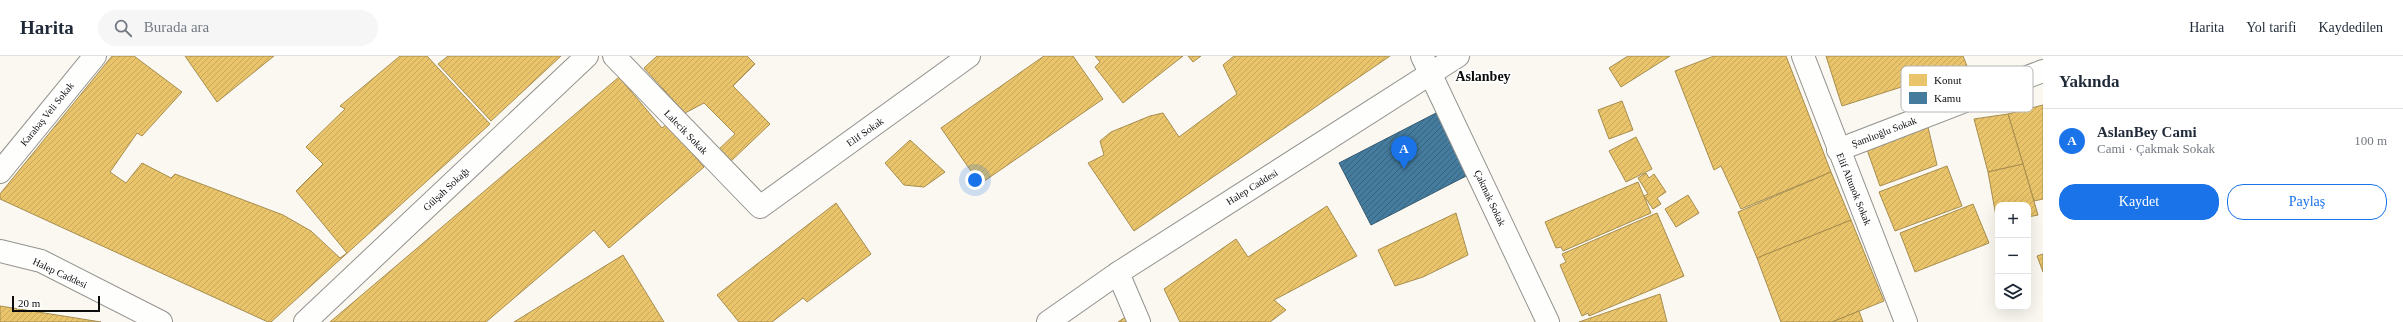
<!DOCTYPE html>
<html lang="tr">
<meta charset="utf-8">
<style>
:root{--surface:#fff;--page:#f6f6f7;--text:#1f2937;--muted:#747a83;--line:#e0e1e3;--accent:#1a73e8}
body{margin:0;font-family:"Times New Roman",serif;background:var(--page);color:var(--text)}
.controls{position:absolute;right:12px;bottom:12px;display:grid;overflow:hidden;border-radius:8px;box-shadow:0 4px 16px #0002}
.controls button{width:36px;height:36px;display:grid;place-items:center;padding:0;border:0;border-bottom:1px solid var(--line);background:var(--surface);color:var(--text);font:20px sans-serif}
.scale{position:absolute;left:12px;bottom:10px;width:88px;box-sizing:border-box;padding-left:4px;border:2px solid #0c0c0c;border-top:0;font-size:11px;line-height:14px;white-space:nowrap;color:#0c0c0c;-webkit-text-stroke:3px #fff;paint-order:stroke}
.you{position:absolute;left:975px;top:124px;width:14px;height:14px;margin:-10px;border:3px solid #fff;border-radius:50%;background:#1a73e8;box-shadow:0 0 0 6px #1a73e833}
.badge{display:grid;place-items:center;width:26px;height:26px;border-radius:50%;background:var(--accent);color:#fff;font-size:13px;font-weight:700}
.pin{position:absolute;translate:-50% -33px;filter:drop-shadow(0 1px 2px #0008)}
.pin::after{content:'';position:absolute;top:21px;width:14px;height:12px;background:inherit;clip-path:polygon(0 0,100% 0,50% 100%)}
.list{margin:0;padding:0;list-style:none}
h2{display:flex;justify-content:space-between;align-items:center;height:52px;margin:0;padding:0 16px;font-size:17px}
h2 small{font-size:13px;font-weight:400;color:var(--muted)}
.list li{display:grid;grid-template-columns:26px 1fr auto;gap:12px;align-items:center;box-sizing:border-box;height:64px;padding:0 16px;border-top:1px solid var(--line)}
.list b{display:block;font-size:15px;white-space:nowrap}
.list p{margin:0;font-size:13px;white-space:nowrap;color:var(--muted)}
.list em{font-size:13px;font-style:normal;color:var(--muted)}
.actions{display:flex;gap:8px;padding:12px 16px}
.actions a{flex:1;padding:9px 0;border:1px solid var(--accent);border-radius:16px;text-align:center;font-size:14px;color:var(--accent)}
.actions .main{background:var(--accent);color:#fff}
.icon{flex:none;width:22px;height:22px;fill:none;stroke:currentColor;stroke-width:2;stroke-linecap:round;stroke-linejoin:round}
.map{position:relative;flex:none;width:2043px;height:266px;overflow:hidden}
header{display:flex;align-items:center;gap:24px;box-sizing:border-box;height:56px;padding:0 20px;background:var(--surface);border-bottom:1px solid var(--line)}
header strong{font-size:19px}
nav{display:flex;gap:22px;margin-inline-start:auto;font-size:14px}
.search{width:280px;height:36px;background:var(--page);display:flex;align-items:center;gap:10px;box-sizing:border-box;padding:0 14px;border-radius:22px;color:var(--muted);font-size:15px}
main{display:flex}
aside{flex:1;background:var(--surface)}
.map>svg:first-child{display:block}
</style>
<header>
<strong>Harita</strong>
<div class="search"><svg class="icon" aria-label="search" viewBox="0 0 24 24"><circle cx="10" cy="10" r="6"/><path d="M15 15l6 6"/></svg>Burada ara</div>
<nav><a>Harita</a><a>Yol tarifi</a><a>Kaydedilen</a></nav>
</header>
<main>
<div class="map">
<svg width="2043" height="266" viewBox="0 0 2043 266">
<defs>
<pattern id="homes-hatch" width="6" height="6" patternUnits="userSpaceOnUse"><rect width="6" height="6" fill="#e9c46a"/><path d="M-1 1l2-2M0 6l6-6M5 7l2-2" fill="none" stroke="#c7a75b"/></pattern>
<pattern id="public-hatch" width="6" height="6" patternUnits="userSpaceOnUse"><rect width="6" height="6" fill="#457b9d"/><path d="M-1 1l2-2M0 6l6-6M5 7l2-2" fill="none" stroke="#38637e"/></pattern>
</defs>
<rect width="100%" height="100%" fill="#faf8f0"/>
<!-- homes -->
<g fill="url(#homes-hatch)" stroke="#a78d4e">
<path d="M112,0H134L182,36L142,80L137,77L110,116L126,127L142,107L171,122L175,118L283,159L311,175L340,202L347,197L296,135L323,108L306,91L345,53L340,50L400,0H427L490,68L271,266H268L0,143V138Z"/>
<path d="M185,0H274L217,46Z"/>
<path d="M448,0H561L491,65L438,8Z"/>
<path d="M657,0H747L755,8L733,30L770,68L729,107L717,95L735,78L704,47L685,57L644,12Z"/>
<path d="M1044,0H1073L1103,43L980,128L941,72Z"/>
<path d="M1095,0H1183L1123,47L1095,11L1100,6Z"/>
<path d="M1188,0H1201L1193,6Z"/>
<path d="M1234,0H1390L1134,175L1088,107L1104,99L1100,85L1111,76L1150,60L1163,57L1179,81L1237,38L1223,9Z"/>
<path d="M1628,0H1670L1621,31L1609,12Z"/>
<path d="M1714,0H1786L1831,116L1741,153L1721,110L1714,114L1675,15Z"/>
<path d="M1826,0H1963L1967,10L1842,50Z"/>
<path d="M619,21L662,72L667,68L704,111L609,192L594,174L486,266H330Z"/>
<path d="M1622,45L1633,74L1609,83L1598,54Z"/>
<path d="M2043,49V143L2034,145L2008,58Z"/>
<path d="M2008,58L2023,108L1988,116L1974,63Z"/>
<path d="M1927,67L1937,109L1880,130L1866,91Z"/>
<path d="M1636,81L1652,113L1626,126L1609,95Z"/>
<path d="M910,84L945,116L924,131L904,129L885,107Z"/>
<path d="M2023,108L2038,159L2028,161V149H1998L1997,166L1988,116Z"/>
<path d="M1947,110L1962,150L1895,175L1879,136Z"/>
<path d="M1831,116L1851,164L1757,202L1738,156Z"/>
<path d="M1646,117L1649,122L1654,118L1666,136L1657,142L1661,148L1653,153L1644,140L1648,138L1638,122Z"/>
<path d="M1638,126L1651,157L1563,195L1561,191L1556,192L1545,166Z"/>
<path d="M1688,139L1699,157L1676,171L1665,153Z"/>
<path d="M836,147L871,198L807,246L803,242L772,266H739L717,239Z"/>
<path d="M1973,148L1989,187L1915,216L1900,177Z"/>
<path d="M1327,150L1357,200L1274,244L1286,254L1270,266H1180L1164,233L1236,183L1248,201Z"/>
<path d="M1456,157L1468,199L1423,221L1395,230L1378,194Z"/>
<path d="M1657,157L1684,220L1589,260L1588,257L1582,260L1560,209L1566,206L1562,198Z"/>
<path d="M1851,164L1884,245L1832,266H1781L1757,202Z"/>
<path d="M2043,198V216L2037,200Z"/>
<path d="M623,199L664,266H514Z"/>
<path d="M1660,238L1667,266H1579Z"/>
<path d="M0,250L101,266H0Z"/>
<path d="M1859,255L1863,266H1832Z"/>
<path d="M1130,258L1133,266H1118Z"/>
</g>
<!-- public -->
<path fill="url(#public-hatch)" stroke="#345a72" d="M1438,56L1470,118L1371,169L1339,107Z"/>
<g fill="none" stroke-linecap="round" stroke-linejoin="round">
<defs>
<g id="minor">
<path d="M614,0L760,151L969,0"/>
<path d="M1422,0L1548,266"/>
<path d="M1803,0L1906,266"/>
<path d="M1838,94L2043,15"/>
<path d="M0,116L95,0"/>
<path d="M1118,217L1139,266"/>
<path d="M305,266L587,0"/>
</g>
<g id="tertiary">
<path d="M0,195L41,205L161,266"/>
<path d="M1048,266L1118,217L1458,0"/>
</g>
</defs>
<!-- minor casing -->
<use href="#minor" stroke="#93928f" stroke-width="24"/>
<!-- tertiary casing -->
<use href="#tertiary" stroke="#93928f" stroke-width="24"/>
<!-- minor -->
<use href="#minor" stroke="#fefefd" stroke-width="22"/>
<!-- tertiary -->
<use href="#tertiary" stroke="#fefefd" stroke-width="22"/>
</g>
<g text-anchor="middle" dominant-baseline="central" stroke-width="4" stroke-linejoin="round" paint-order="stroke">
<!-- street labels -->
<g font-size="10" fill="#0c0c0c" stroke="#fff">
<text transform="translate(47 58) rotate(-51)">Karabaş Veli Sokak</text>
<text transform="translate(686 76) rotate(46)">Lalecik Sokak</text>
<text transform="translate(865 76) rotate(-35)">Elif Sokak</text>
<text transform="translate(1884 76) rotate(-21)">Şamlıoğlu Sokak</text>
<text transform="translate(1252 131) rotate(-32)">Halep Caddesi</text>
<text transform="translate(446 133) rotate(-43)">Gülşah Sokağı</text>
<text transform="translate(1854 133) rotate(68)">Elif Altunok Sokak</text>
<text transform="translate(1490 142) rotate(65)">Çakmak Sokak</text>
<text transform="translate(60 217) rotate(25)">Halep Caddesi</text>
</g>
<!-- district labels -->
<g font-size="14" font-weight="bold" fill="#0c0c0c" stroke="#fff">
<text x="1483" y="20">Aslanbey</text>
</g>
</g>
<!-- legend -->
<rect x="1901" y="10" width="132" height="46" rx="6" fill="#fff" stroke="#b6b6b6" stroke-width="1"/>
<rect x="1909" y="18" width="18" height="12" fill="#e9c46a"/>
<rect x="1909" y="36" width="18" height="12" fill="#457b9d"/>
<g font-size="11" fill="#0c0c0c">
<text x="1934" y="28">Konut</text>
<text x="1934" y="46">Kamu</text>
</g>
</svg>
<div class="controls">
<button>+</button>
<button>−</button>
<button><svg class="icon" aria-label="layers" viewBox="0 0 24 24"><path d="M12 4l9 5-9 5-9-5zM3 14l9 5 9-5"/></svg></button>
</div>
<div class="scale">20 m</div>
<div class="you"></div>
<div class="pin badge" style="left:1404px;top:113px">A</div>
</div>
<aside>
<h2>Yakında<small></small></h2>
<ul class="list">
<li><span class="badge">A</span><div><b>AslanBey Cami</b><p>Cami · Çakmak Sokak</p></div><em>100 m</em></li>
</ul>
<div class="actions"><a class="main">Kaydet</a><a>Paylaş</a></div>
</aside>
</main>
